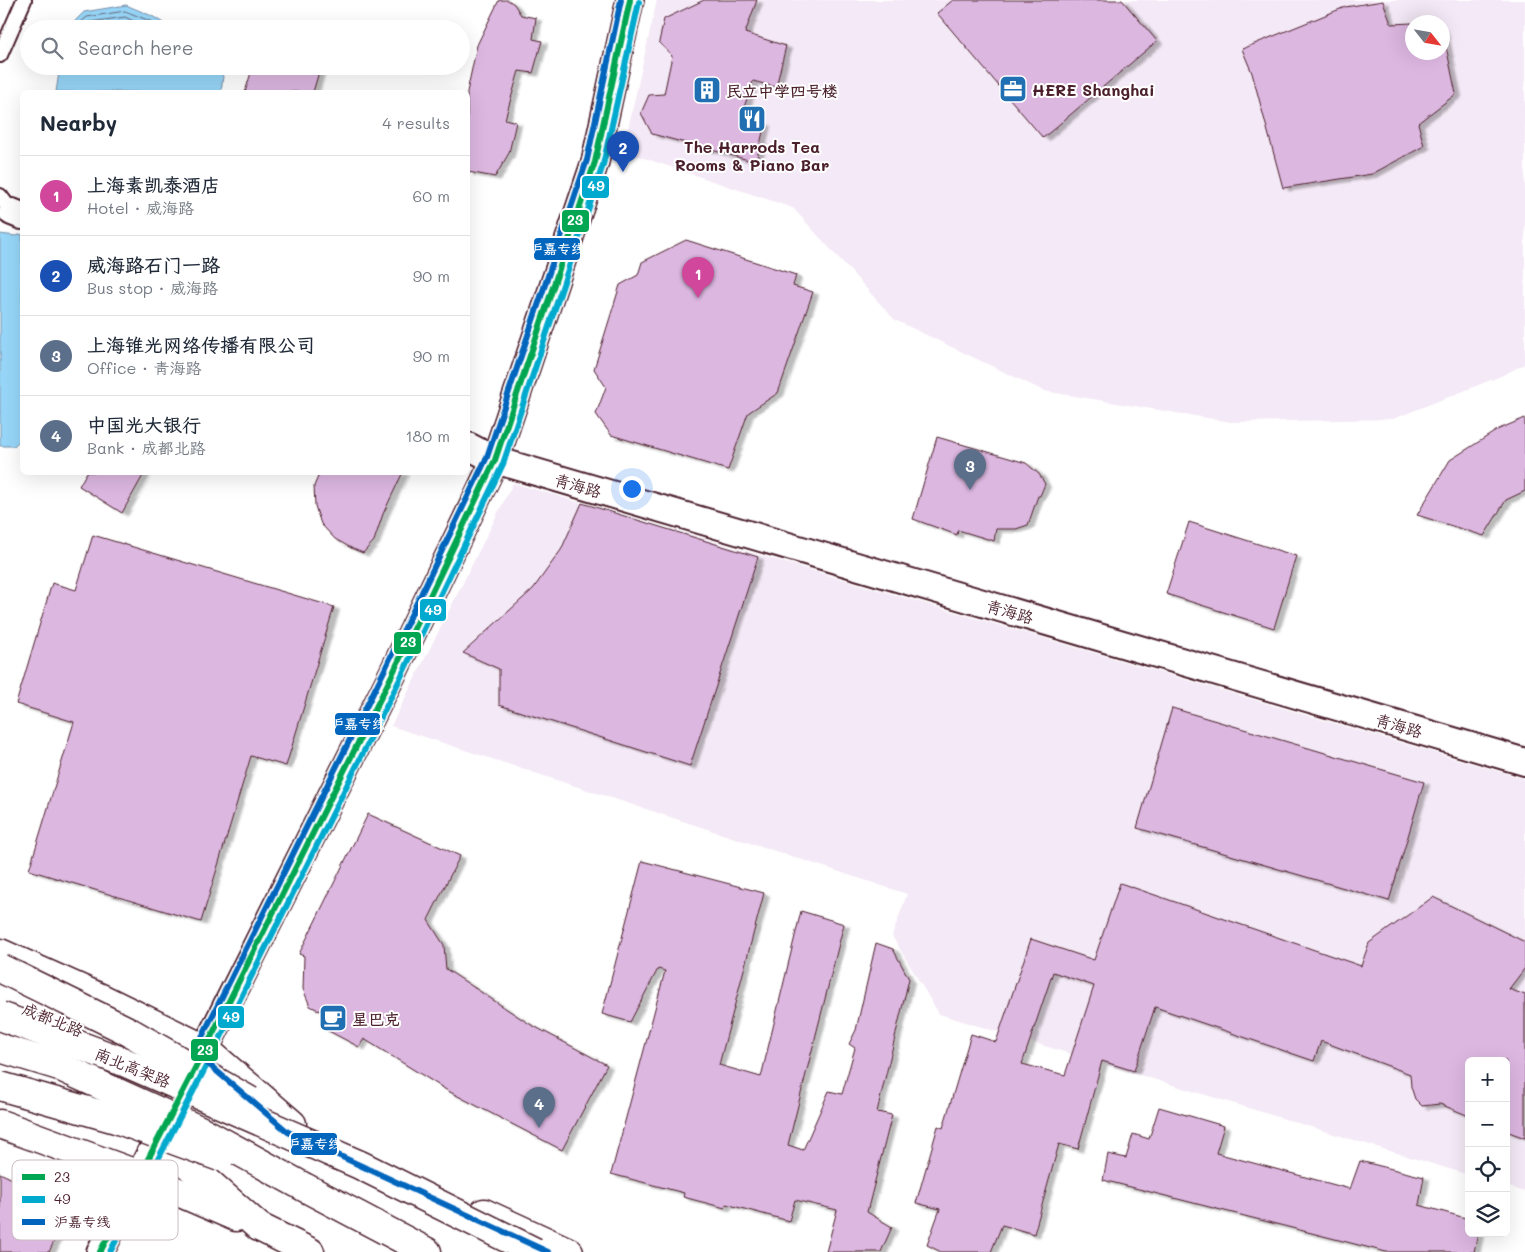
<!DOCTYPE html>
<meta charset="utf-8">
<style>
:root{--surface:#fff;--page:#f6f6f7;--text:#1f2937;--muted:#747a83;--line:#e0e1e3;--accent:#1a73e8}
body{margin:0;font-family:Mali,"LXGW WenKai TC",sans-serif;background:var(--page);color:var(--text)}
.controls{position:absolute;right:15px;bottom:15px;display:grid;overflow:hidden;border-radius:8px;box-shadow:0 5px 20px #0002}
.controls button{width:45px;height:45px;display:grid;place-items:center;padding:0;border:0;border-bottom:1px solid var(--line);background:var(--surface);color:var(--text);font:25px sans-serif}
.compass{position:absolute;left:1405px;top:15px;width:45px;height:45px;border-radius:50%;background:var(--surface);box-shadow:0 5px 20px #0002;rotate:121deg}
.you{position:absolute;left:631px;top:488px;width:18px;height:18px;margin:-12px;border:4px solid #fff;border-radius:50%;background:#1a73e8;box-shadow:0 0 0 8px #1a73e833}
.badge{display:grid;place-items:center;width:32px;height:32px;border-radius:50%;background:var(--accent);color:#fff;font-size:16px;font-weight:700}
.pin{position:absolute;translate:-50% -41px;filter:drop-shadow(0 1px 2px #0008)}
.pin::after{content:'';position:absolute;top:26px;width:18px;height:15px;background:inherit;clip-path:polygon(0 0,100% 0,50% 100%)}
.list{margin:0;padding:0;list-style:none}
h2{display:flex;justify-content:space-between;align-items:center;height:65px;margin:0;padding:0 20px;font-size:21px}
h2 small{font-size:16px;font-weight:400;color:var(--muted)}
.list li{display:grid;grid-template-columns:32px 1fr auto;gap:15px;align-items:center;box-sizing:border-box;height:80px;padding:0 20px;border-top:1px solid var(--line)}
.list b{display:block;font-size:19px;white-space:nowrap}
.list p{margin:0;font-size:16px;white-space:nowrap;color:var(--muted)}
.list em{font-size:16px;font-style:normal;color:var(--muted)}
.icon{flex:none;width:28px;height:28px;fill:none;stroke:currentColor;stroke-width:2;stroke-linecap:round;stroke-linejoin:round}
.map{position:relative;flex:none;width:1525px;height:1252px;overflow:hidden}
.search{position:absolute;background:var(--surface);box-shadow:0 5px 20px #0002;left:20px;top:20px;width:450px;height:55px;display:flex;align-items:center;gap:12px;box-sizing:border-box;padding:0 18px;border-radius:28px;color:var(--muted);font-size:19px}
.panel{position:absolute;background:var(--surface);box-shadow:0 5px 20px #0002;left:20px;top:90px;width:450px;height:385px;border-radius:8px}
.map>svg:first-child{display:block}
</style>
<div class="map">
<svg width="1525" height="1252" viewBox="0 0 1525 1252">
<defs>
<filter id="shadow"><feDropShadow dx="5.5" dy="3" stdDeviation="1" flood-color="#0004"/></filter>
</defs>
<rect width="100%" height="100%" fill="#fff"/>
<filter id="ink" filterUnits="userSpaceOnUse"><feTurbulence type="fractalNoise" baseFrequency=".02" numOctaves="2"/><feDisplacementMap in="SourceGraphic" scale="10" xChannelSelector="R" yChannelSelector="G"/><feConvolveMatrix kernelMatrix="1 2 1 2 8 2 1 2 1" color-interpolation-filters="sRGB"/></filter>
<g filter="url(#ink)">
<!-- built -->
<g fill="#f4e9f6" fill-rule="evenodd">
<path d="M657,0H1525V364L1501,376L1393,419L1231,422L1044,391L895,320L793,208L623,151ZM1412,22H1442V52H1412Z"/>
<path d="M513,483L1525,779V1192L1506,1186V1061H1469V1175L939,1014L892,936L907,894L391,726Z"/>
</g>
<!-- water -->
<g fill="#97d6f8" stroke="#788da6">
<path d="M126,5L152,16L173,29H72L75,21L84,12Z"/>
<path d="M60,66H214L223,76L221,92H56Z"/>
<path d="M0,234L16,236L22,234V438L14,446H0Z"/>
</g>
<g fill="none" stroke-linecap="round" stroke-linejoin="round">
<!-- shore -->
<g stroke="#69687d" stroke-width="1">
<path d="M77,29L80,23L87,17L125,11L150,21L163,29"/>
<path d="M84,29L90,22L125,17L151,29"/>
</g>
</g>
<!-- building -->
<g fill="#dcb7e0" stroke="#4a1f2b" fill-rule="evenodd" filter="url(#shadow)">
<path d="M499,0H508L514,4L521,15L536,18L533,39L542,41L533,73L519,71L505,119L516,122L509,153L495,177L468,172L467,92L477,45Z"/>
<path d="M704,0H757L745,33L786,46L776,87L753,81L741,116L765,123L756,162L652,134L641,113L649,95L664,94L672,56L659,42L664,19Z"/>
<path d="M953,0H1122L1157,41L1043,138L937,13Z"/>
<path d="M1383,1L1391,24L1412,23V52H1442V27L1456,94L1418,123L1424,146L1372,174L1283,188L1252,73L1242,49L1345,7Z"/>
<path d="M253,66H299L319,72L313,92H245Z"/>
<path d="M686,240L796,275L793,286L813,292L778,393L748,413L728,470L611,435L596,414L606,387L594,369L620,285L638,275L642,262Z"/>
<path d="M1525,418V491L1506,500L1484,536L1417,515L1450,460L1499,429Z"/>
<path d="M937,437L1026,463L1039,474L1045,484L1040,496H1038L1028,525L1016,529H996L994,541L958,530L957,535L913,519Z"/>
<path d="M87,472H145L122,513L79,486Z"/>
<path d="M320,472H403L383,514L374,541L363,553L353,549L335,539L321,524L315,506L314,486Z"/>
<path d="M582,503L758,557L690,766L499,705V669L463,653L533,589L561,550Z"/>
<path d="M1189,522L1296,556L1274,628L1166,594Z"/>
<path d="M93,535L334,607L286,766L251,756L201,922L29,870L74,722L16,704L52,583L76,590Z"/>
<path d="M1172,708L1424,782L1389,901L1137,828Z"/>
<path d="M368,814L460,856L428,920L444,945L446,969L528,1023L607,1065L562,1150L448,1091L364,1039L359,1047L321,1027L327,1014L310,1006L303,989L304,956L299,954Z"/>
<path d="M642,861L764,893L719,1065L761,1077L801,911L844,924L788,1145L803,1150L829,1091L842,1094L855,1048L849,1044L856,1030L876,943L893,949L909,979L877,1112L892,1115L867,1212L892,1227L881,1252H826L837,1210L795,1200L789,1221L726,1204L725,1208L683,1197L684,1193L611,1174L665,971L658,969L630,1022L602,1014Z"/>
<path d="M1120,883L1361,966L1369,943L1433,897L1525,942V968L1509,989L1525,995V1138L1506,1131V1061H1469V1116L1440,1104L1422,1106L1415,1099L1411,1087L1410,1074L1321,1041L1314,1061L1155,1007L1134,1071L1102,1061L1078,1149L1059,1144L1034,1234L1002,1225L991,1252H941L927,1245L940,1209L916,1203L938,1126L943,1128L971,1034L996,1042L1031,939L1094,960ZM1053,972L1094,986L1065,1075L1022,1064Z"/>
<path d="M1159,1107L1224,1126L1216,1153L1350,1189L1360,1161L1424,1177L1419,1205L1469,1219V1233H1478L1474,1252H1386L1103,1180L1108,1154L1126,1158L1133,1134L1149,1139Z"/>
<path d="M0,1173L27,1186L29,1183L72,1204L49,1252H0Z"/>
</g>
<g fill="none" stroke-linecap="round" stroke-linejoin="round">
<defs>
<g id="service">
<path d="M0,55L24,0"/>
<path d="M0,196L12,212"/>
</g>
<g id="minor">
<path d="M12,212L22,216"/>
<path d="M468,446L495,460L1525,762"/>
<path d="M100,1252L158,1138L205,1049L392,675L495,460L595,162L630,0"/>
</g>
<g id="primary">
<path d="M0,953L103,999L205,1049L292,1124"/>
<path d="M0,997L98,1037L135,1055"/>
<path d="M0,1124L139,1175L236,1217"/>
<path d="M151,1135L158,1138L259,1227L310,1252"/>
<path d="M484,1213L569,1252"/>
</g>
<path id="trunk" d="M304,1187L427,1252"/>
</defs>
<!-- service casing -->
<use href="#service" stroke="#4a1f2b" stroke-width="18"/>
<!-- minor casing -->
<use href="#minor" stroke="#4a1f2b" stroke-width="30"/>
<!-- primary casing -->
<use href="#primary" stroke="#4a1f2b" stroke-width="31"/>
<!-- trunk casing -->
<use href="#trunk" stroke="#4a1f2b" stroke-width="31"/>
<!-- service -->
<use href="#service" stroke="#fff" stroke-width="14"/>
<!-- minor -->
<use href="#minor" stroke="#fff" stroke-width="26"/>
<!-- primary -->
<use href="#primary" stroke="#fff" stroke-width="28"/>
<!-- trunk -->
<use href="#trunk" stroke="#fff" stroke-width="28"/>
<defs>
<g id="trunk-bridge">
<path d="M0,968L126,1030L250,1101"/>
<path d="M0,1016L124,1062L360,1165L535,1252"/>
<path d="M0,1048L56,1065L202,1131L304,1187"/>
<path d="M0,1086L116,1119L220,1157"/>
</g>
</defs>
<!-- trunk-bridge casing -->
<use href="#trunk-bridge" stroke="#4a1f2b" stroke-width="31" stroke-linecap="butt"/>
<!-- trunk-bridge -->
<use href="#trunk-bridge" stroke="#fff" stroke-width="28"/>
<defs>
<path id="bus-1" d="M100,1252L205,1049L392,675L495,460L595,162L630,0"/>
<path id="bus-2" d="M110,1252L213,1053L400,679L503,464L603,165L639,2"/>
<path id="bus-3" d="M548,1252L288,1132L199,1056L196,1049L384,671L487,457L587,160L621,0"/>
</defs>
<!-- bus-1 casing -->
<use href="#bus-1" stroke="#fff" stroke-width="10"/>
<!-- bus-2 casing -->
<use href="#bus-2" stroke="#fff" stroke-width="10"/>
<!-- bus-3 casing -->
<use href="#bus-3" stroke="#fff" stroke-width="10"/>
<!-- bus-1 -->
<use href="#bus-1" stroke="#00a651" stroke-width="6"/>
<!-- bus-2 -->
<use href="#bus-2" stroke="#00a9ce" stroke-width="6"/>
<!-- bus-3 -->
<use href="#bus-3" stroke="#0065bd" stroke-width="6"/>
</g>
</g>
<!-- icons -->
<defs>
<symbol id="office-square" viewBox="-11 -11 22 22"><rect x="-9" y="-9" width="18" height="18" rx="4" fill="#1f6fb2" stroke="#fff"/><path d="M-6-3h4V-5.5h4V-3h4V5H-6ZM-1-4.5V-3h2v-1.5ZM-6 0V1H6V0Z" fill="#fff"/></symbol>
<symbol id="building-square" viewBox="-11 -11 22 22"><rect x="-9" y="-9" width="18" height="18" rx="4" fill="#1f6fb2" stroke="#fff"/><path d="M-4-6H4V6H1V3H-1V6H-4ZM-2.5-4.3h1.7v1.8h-1.7ZM.8-4.3h1.7v1.8H.8ZM-2.5-1h1.7V.8h-1.7ZM.8-1h1.7V.8H.8Z" fill="#fff"/></symbol>
<symbol id="restaurant-square" viewBox="-11 -11 22 22"><rect x="-9" y="-9" width="18" height="18" rx="4" fill="#1f6fb2" stroke="#fff"/><path d="M-5-6h1v4h1v-4h1v4h1v-4h1v5L-1.5 .5V6h-2V.5L-5-1ZM5-6V6H3V1.5H1.5Q1.5-4 5-6Z" fill="#fff"/></symbol>
<symbol id="cafe-square" viewBox="-11 -11 22 22"><rect x="-9" y="-9" width="18" height="18" rx="4" fill="#1f6fb2" stroke="#fff"/><path d="M-5.5-4.5H6V0H3Q3 3.5 0 3.5H-2.5Q-5.5 3.5-5.5 0ZM3-3.2v2h1.7v-2ZM-6 4.5H4V6H-6Z" fill="#fff"/></symbol>
</defs>
<g fill-rule="evenodd">
<use href="#office-square" x="997" y="73" width="32" height="32"/>
<use href="#building-square" x="691" y="74" width="32" height="32"/>
<use href="#restaurant-square" x="736" y="103" width="32" height="32"/>
<use href="#cafe-square" x="317" y="1002" width="32" height="32"/>
</g>
<g text-anchor="middle" dominant-baseline="central" stroke-width="4" stroke-linejoin="round" paint-order="stroke">
<!-- poi labels -->
<g font-size="16" font-weight="bold" fill="#4a1f2b" stroke="#fff" text-anchor="start">
<text x="1032" y="89">HERE Shanghai</text>
<text x="726" y="90">民立中学四号楼</text>
<text x="752" y="146" text-anchor="middle">The Harrods Tea<tspan x="752" dy="18">Rooms &amp; Piano Bar</tspan></text>
<text x="352" y="1018">星巴克</text>
</g>
<!-- street labels -->
<g font-size="16" fill="#4a1f2b" stroke="#fff">
<text transform="translate(578 485) rotate(16)">青海路</text>
<text transform="translate(1010 611) rotate(16)">青海路</text>
<text transform="translate(1399 725) rotate(16)">青海路</text>
<text transform="translate(53 1019) rotate(22)">成都北路</text>
<text transform="translate(133 1067) rotate(22)">南北高架路</text>
</g>
</g>
<!-- legend -->
<rect x="12" y="1160" width="166" height="80" rx="8" fill="#fff" stroke="#c9bcbf" stroke-width="1"/>
<rect x="22" y="1174" width="23" height="6" fill="#00a651"/>
<rect x="22" y="1196" width="23" height="7" fill="#00a9ce"/>
<rect x="22" y="1219" width="23" height="6" fill="#0065bd"/>
<g font-size="14" fill="#4a1f2b">
<text x="54" y="1182">23</text>
<text x="54" y="1204">49</text>
<text x="54" y="1227">沪嘉专线</text>
</g>
<g stroke="#fff" stroke-width="2">
<rect x="581" y="175" width="29" height="24" rx="5" fill="#00a9ce"/>
<rect x="561" y="209" width="29" height="24" rx="5" fill="#00a651"/>
<rect x="533" y="237" width="48" height="24" rx="5" fill="#0065bd"/>
<rect x="419" y="598" width="28" height="24" rx="5" fill="#00a9ce"/>
<rect x="393" y="631" width="29" height="24" rx="5" fill="#00a651"/>
<rect x="334" y="712" width="47" height="24" rx="5" fill="#0065bd"/>
<rect x="217" y="1005" width="28" height="24" rx="5" fill="#00a9ce"/>
<rect x="190" y="1038" width="29" height="24" rx="5" fill="#00a651"/>
<rect x="290" y="1132" width="48" height="24" rx="5" fill="#0065bd"/>
</g>
<g font-size="14" text-anchor="middle" font-weight="bold" fill="#fff">
<text x="596" y="191">49</text>
<text x="575" y="225">23</text>
<text x="557" y="254">沪嘉专线</text>
<text x="433" y="615">49</text>
<text x="408" y="647">23</text>
<text x="358" y="729">沪嘉专线</text>
<text x="231" y="1022">49</text>
<text x="205" y="1055">23</text>
<text x="314" y="1149">沪嘉专线</text>
</g>
</svg>
<div class="controls">
<button>+</button>
<button>−</button>
<button><svg class="icon" aria-label="locate" viewBox="0 0 24 24"><circle cx="12" cy="12" r="6"/><path d="M12 2v4M12 18v4M2 12h4M18 12h4"/></svg></button>
<button><svg class="icon" aria-label="layers" viewBox="0 0 24 24"><path d="M12 4l9 5-9 5-9-5zM3 14l9 5 9-5"/></svg></button>
</div>
<svg class="compass" viewBox="-18 -18 36 36"><path d="M0-13l5 13h-10z" fill="#e53935"/><path d="M0 13l5-13h-10z" fill="#747a83"/></svg>
<div class="you"></div>
<div class="pin badge" style="left:698px;top:298px;background:#d1479c">1</div>
<div class="pin badge" style="left:623px;top:172px;background:#1a4fb4">2</div>
<div class="pin badge" style="left:970px;top:490px;background:#5c6f8a">3</div>
<div class="pin badge" style="left:539px;top:1128px;background:#5c6f8a">4</div>
<div class="search"><svg class="icon" aria-label="search" viewBox="0 0 24 24"><circle cx="10" cy="10" r="6"/><path d="M15 15l6 6"/></svg>Search here</div>
<section class="panel">
<h2>Nearby<small>4 results</small></h2>
<ul class="list">
<li><span class="badge" style="background:#d1479c">1</span><div><b>上海素凯泰酒店</b><p>Hotel · 威海路</p></div><em>60 m</em></li>
<li><span class="badge" style="background:#1a4fb4">2</span><div><b>威海路石门一路</b><p>Bus stop · 威海路</p></div><em>90 m</em></li>
<li><span class="badge" style="background:#5c6f8a">3</span><div><b>上海锥光网络传播有限公司</b><p>Office · 青海路</p></div><em>90 m</em></li>
<li><span class="badge" style="background:#5c6f8a">4</span><div><b>中国光大银行</b><p>Bank · 成都北路</p></div><em>180 m</em></li>
</ul>
</section>
</div>
